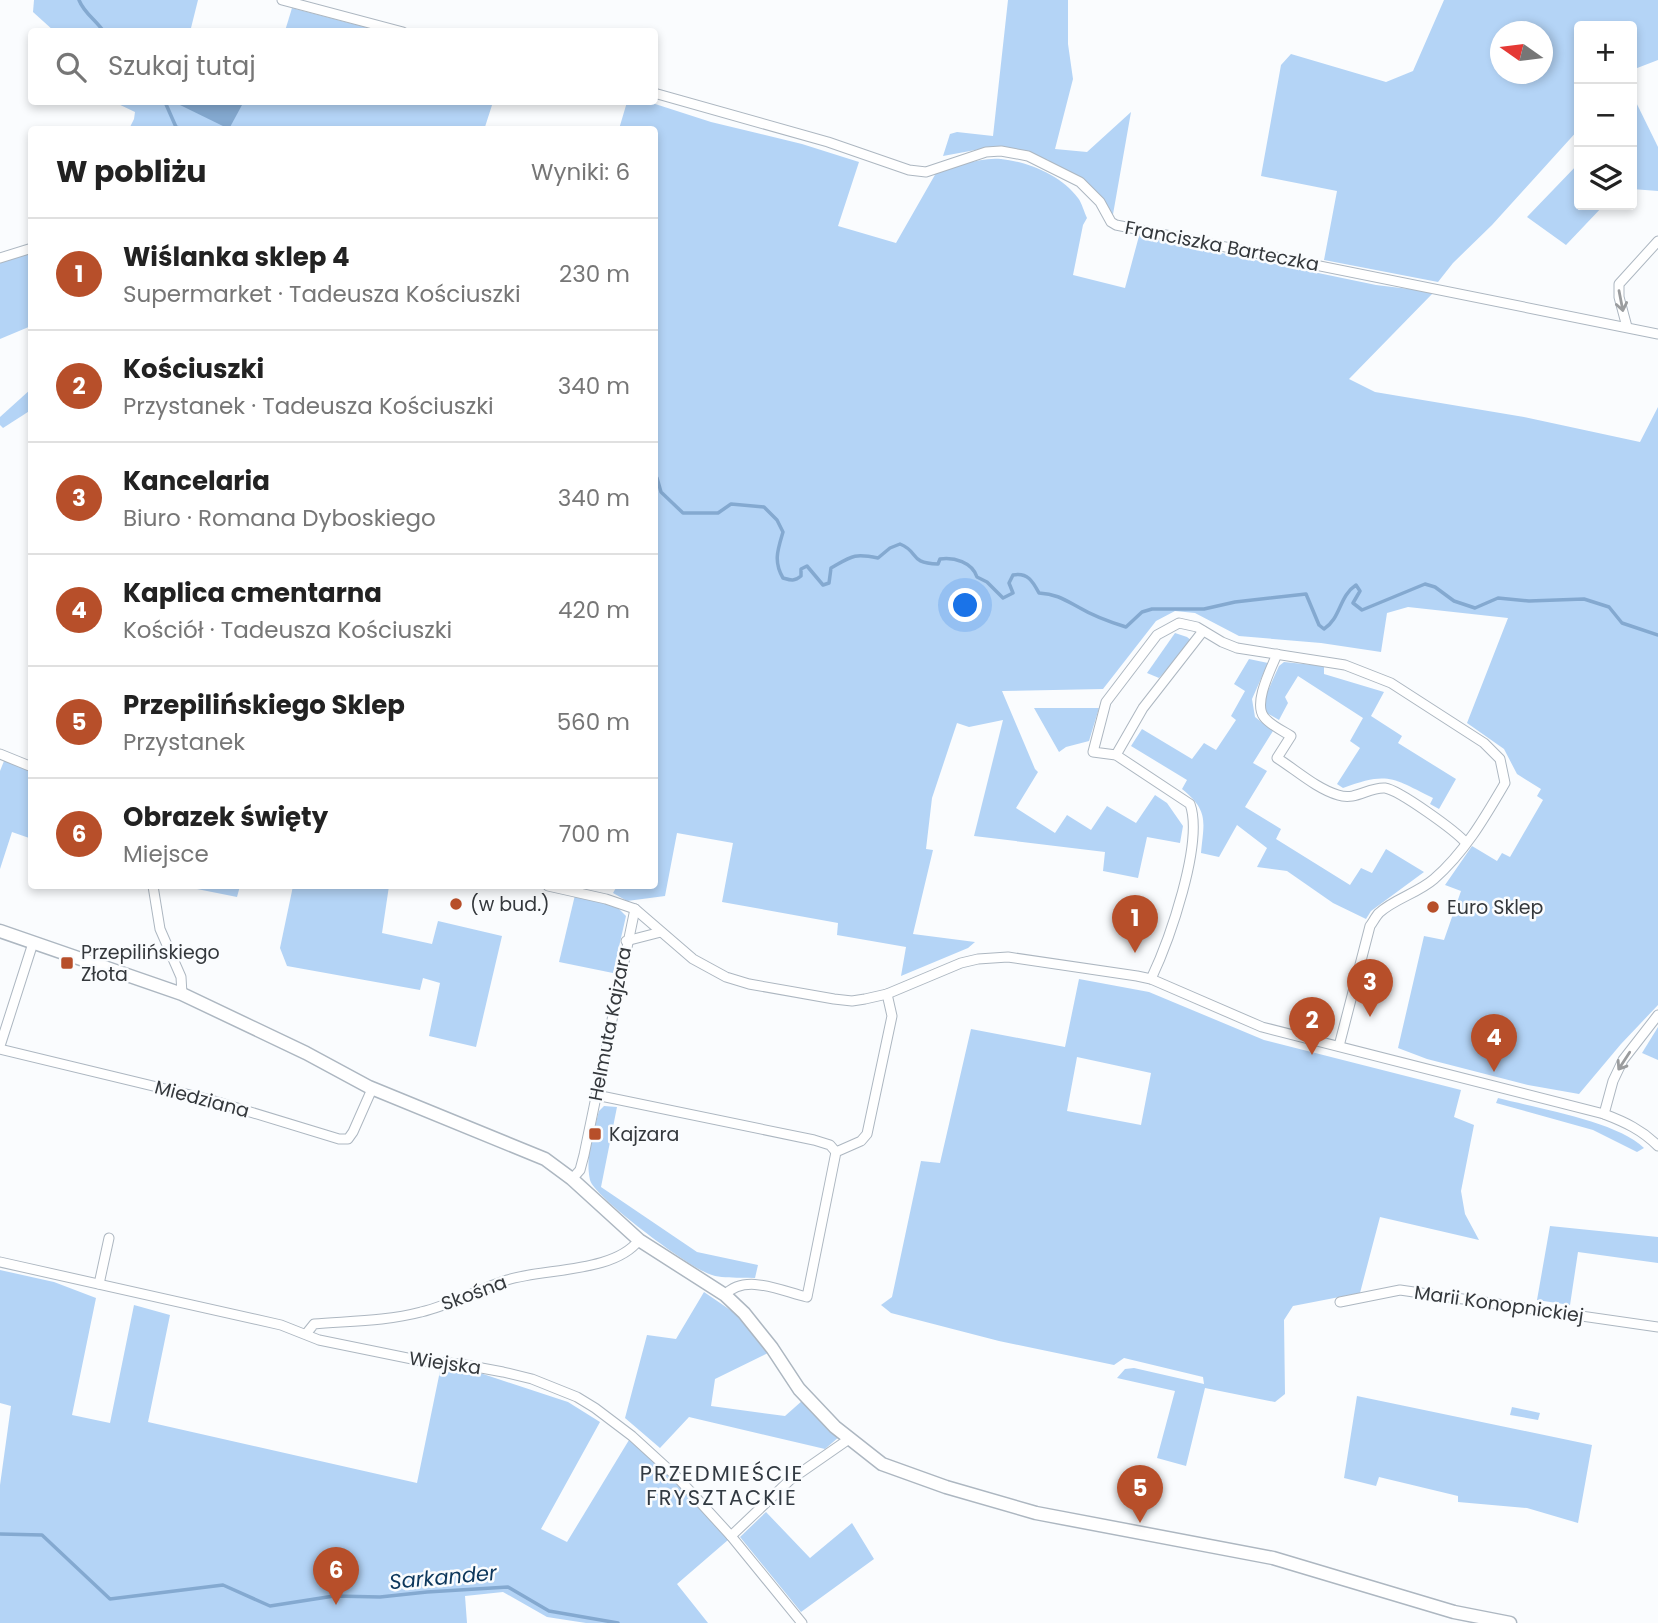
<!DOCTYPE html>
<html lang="pl">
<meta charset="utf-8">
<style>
:root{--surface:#fff;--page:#f6f6f6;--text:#222;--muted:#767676;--line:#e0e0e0;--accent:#b74f2a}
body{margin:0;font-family:Poppins,sans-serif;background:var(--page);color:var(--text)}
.controls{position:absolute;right:21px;top:21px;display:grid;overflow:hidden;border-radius:7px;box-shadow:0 4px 10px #0003}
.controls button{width:63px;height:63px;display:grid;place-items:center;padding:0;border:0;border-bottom:2px solid var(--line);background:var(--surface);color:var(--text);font:35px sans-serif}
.compass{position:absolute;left:1490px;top:21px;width:63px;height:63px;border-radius:50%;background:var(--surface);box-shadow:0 4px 10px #0003;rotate:284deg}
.you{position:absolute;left:966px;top:606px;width:24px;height:24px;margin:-18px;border:5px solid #fff;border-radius:50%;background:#1a73e8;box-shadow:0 0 0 10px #1a73e833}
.badge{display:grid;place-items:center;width:46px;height:46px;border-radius:50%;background:var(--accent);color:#fff;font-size:23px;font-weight:700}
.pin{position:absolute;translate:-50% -58px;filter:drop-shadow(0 2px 4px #0008)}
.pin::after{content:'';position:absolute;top:37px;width:24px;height:21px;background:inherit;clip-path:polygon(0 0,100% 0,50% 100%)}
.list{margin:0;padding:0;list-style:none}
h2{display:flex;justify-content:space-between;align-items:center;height:91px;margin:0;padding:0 28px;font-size:30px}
h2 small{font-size:23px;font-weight:400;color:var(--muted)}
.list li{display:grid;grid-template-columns:46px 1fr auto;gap:21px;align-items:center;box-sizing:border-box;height:112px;padding:0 28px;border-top:2px solid var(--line)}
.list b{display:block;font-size:26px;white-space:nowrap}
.list p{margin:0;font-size:23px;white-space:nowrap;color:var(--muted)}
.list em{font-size:23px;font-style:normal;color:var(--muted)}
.icon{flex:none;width:38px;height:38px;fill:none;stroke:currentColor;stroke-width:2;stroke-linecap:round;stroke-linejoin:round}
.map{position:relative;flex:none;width:1658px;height:1623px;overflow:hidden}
.search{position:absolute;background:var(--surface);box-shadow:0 4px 10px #0003;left:28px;top:28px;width:630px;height:77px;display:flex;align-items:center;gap:18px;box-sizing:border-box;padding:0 24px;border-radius:7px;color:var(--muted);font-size:26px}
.panel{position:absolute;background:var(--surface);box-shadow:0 4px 10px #0003;left:28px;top:126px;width:630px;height:763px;border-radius:7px}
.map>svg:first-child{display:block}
</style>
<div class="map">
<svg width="1658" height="1623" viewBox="0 0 1658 1623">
<rect width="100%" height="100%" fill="#fafcfe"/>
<!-- green -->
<g fill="#b4d4f6" fill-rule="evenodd">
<path d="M34,0H198L190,32L54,31L33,12Z"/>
<path d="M1008,0H1068V44L1073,79L1055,149L1087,152L1131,112L1112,220L1070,178L1048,160L997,146L943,156L950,134L957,132L993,136Z"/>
<path d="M1444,0H1658V60L1632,70V26H1579V129L1492,225L1453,263L1438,282L1324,260L1337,191L1261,176L1281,65L1291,54L1386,82L1413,71ZM1500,32H1542V74H1500Z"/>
<path d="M292,8L380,31H285Z"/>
<path d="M1632,94L1658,147V191L1632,189Z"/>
<path d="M114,102H493L484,130L129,129L134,119L135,112Z"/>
<path d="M627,102H649L711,122L802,144L859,162L838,226L896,243L936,173C957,167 979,157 1001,159C1028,162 1061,175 1078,198C1082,203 1084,212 1087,218L1083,225L1073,275L1125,288L1139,236L1376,285L1434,292L1349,379L1375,392L1524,417L1640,442L1658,407V1005L1621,1044L1579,1094L1528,1085L1427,1059L1398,1048L1424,936L1444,940L1461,891L1445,885L1472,846L1497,861L1502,853L1510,857L1543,800L1537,796L1541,789L1517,774L1504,749L1467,723L1508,618L1408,607L1387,613L1381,652L1321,643L1239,636L1195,613L1175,611L1156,621L1103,689L1002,691L1035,769L1038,772L1016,808L1055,833L1067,815L1091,830L1107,806L1136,823L1155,795L1167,803L1183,826L1180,843L1147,837L1138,878L1103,871L1105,852L974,836L1003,720L969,727L957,723L932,798L926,849L933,850L913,934L975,942L968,948L901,976L906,947L837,935L838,923L722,902L733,843L677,833L665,896L627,901L613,893L617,886H654V130L619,129Z"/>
<path d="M1579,163V205H1604L1566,245L1527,217Z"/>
<path d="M31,252V326L0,339V263Z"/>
<path d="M31,389V410L3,428L0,425V417Z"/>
<path d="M1175,633L1187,637L1192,641L1159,678L1147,673Z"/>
<path d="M1249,659L1268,663L1252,699L1255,717L1273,731L1253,763L1267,771L1245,807L1281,829L1276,839L1350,885L1361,868L1372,873L1386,849L1424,872L1371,911L1366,919L1333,903L1287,871L1257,867L1267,848L1237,825L1219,857L1201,853C1204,821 1209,811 1182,789L1187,780L1131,746L1142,729L1192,759L1204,743L1216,750L1236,720L1231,716L1245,691L1234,684Z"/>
<path d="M1284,662L1324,666V674L1384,692L1371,716L1402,736L1398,743L1456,779L1439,809L1430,804L1433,798C1393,778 1388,771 1343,788L1337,784L1360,748L1350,741L1363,718L1298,676L1285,697L1288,703L1279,720L1265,712L1262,704L1279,666Z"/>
<path d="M1034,708H1099L1089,741L1066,747L1059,752Z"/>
<path d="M4,761L31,771L32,839L12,832L0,869V771Z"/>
<path d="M182,886H240L237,897Z"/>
<path d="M293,886H389L382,933L432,944L438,921L502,936L476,1047L429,1036L440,983L423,978L420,990L287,966L280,948Z"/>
<path d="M575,895L617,907L626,916L613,973L559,962Z"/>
<path d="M1079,979L1149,992L1264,1040L1461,1090L1454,1117L1474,1125L1461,1191L1465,1214L1479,1240L1380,1217L1360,1293L1293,1306L1284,1320L1285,1394L1275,1402L1205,1388L1186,1466L1157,1458L1175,1391L1117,1378L1125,1369L1134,1368L1204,1384L1203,1377L1124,1358L1114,1365L999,1341L891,1313L881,1305L892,1297L921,1161L940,1163L971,1029L1065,1047ZM1077,1057L1151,1073L1141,1125L1067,1111Z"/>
<path d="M1658,1027V1060L1642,1053Z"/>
<path d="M1498,1098C1536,1108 1617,1121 1644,1148L1637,1152L1593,1130L1496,1103Z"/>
<path d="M604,1106L617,1107L601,1187L697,1252L758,1265L755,1278C741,1277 724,1279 712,1275C692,1270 594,1197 590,1180C585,1157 593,1134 599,1111Z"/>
<path d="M1550,1226L1658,1237V1263L1578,1252L1570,1305L1537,1300Z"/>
<path d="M0,1270L54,1282L96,1298L72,1415L110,1423L134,1305L170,1315L148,1422L417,1483L440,1371L483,1374L568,1402L600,1422L541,1529L567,1542L629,1440L673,1479L728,1540L677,1584L708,1623H586L547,1617L503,1592L465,1596L467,1623H0V1485L11,1406L0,1403Z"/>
<path d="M704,1292L742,1318L770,1352L715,1379L711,1406L785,1416L803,1400L840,1436L825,1449L689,1417L660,1448L625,1418L647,1335L676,1339Z"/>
<path d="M1357,1396L1592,1445L1578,1523L1527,1508L1458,1502V1496L1379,1477L1376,1486L1344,1478Z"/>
<path d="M1512,1407L1540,1413L1538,1420L1510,1415Z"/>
<path d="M766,1512L810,1558L852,1523L874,1559L801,1612L740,1537Z"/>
</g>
<!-- water -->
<path fill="#84a9d0" d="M178,102H239L242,105L229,129L180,105Z"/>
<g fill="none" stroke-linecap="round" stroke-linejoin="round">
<!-- stream -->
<g stroke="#84a9d0" stroke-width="3.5">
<path d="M79,0C84,13 96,20 104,32"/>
<path d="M165,102L176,127L184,130"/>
<path d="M654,477L657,478L661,492L683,513H718L731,504L764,507L777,520L783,532C778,549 773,561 783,578C790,580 794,582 801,576V569L807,566L823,585L829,583L831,568C852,556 854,553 878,558L890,548L900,544C920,552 908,563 938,564L940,559C954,557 972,562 977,577L987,582L1003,598L1013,593L1009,583L1013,575C1028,572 1033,582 1039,593C1057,594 1065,600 1080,608C1095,617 1110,622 1126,627L1142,612L1152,609H1204L1235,602L1306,594L1319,625L1324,629C1341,618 1339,596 1356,585L1360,591L1353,603L1362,610L1425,584L1435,587L1454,601L1475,608L1498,598L1529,601L1584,599L1609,607L1622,623L1658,635"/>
<path d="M0,1534L42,1535L110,1599L223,1585L270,1606L334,1596L380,1597L427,1592L508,1587L549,1611L618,1623"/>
</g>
<defs>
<g id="street">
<path d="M282,0L403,32"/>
<path d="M654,93L828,142L909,170L926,172L986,152L1001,151L1028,156L1080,182L1100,202L1111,222L1116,225L1658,334"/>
<path d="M0,258L32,248"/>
<path d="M1627,327L1619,297V284L1658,241"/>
<path d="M1277,654C1271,669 1253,703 1264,717C1270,725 1283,731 1291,736L1277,758C1296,770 1317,789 1338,795C1356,801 1368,787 1385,788C1399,790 1456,831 1466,843"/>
<path d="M0,754L32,767"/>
<path d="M1116,755L1143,708L1203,631"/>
<path d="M153,886L160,929L181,977L182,994"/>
<path d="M548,886L606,899L635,909L693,959L726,977L749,984L834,999L852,1001L865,999L887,994L961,963L978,959L1008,957L1137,976L1151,979L1262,1027L1604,1114C1625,1122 1642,1130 1658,1146"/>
<path d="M626,941L661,932"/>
<path d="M1151,979C1169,941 1204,843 1190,804L1116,755L1093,752L1106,702L1157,635L1179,623L1197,627L1222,642L1237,648L1345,665L1391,683L1484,743L1500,759L1505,783C1485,817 1465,852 1434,879C1418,893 1394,899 1379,913C1376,916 1373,922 1370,926L1339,1046"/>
<path d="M0,1046L33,943"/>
<path d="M0,1049L211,1100L339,1139H348L353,1132L372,1089"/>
<path d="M596,1095L814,1140L830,1145L836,1152"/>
<path d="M1604,1114L1613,1081L1623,1060L1658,1015"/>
<path d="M572,1179L580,1170L584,1155L635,909"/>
<path d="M0,1262L281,1325L319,1340L422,1361L460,1364L503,1372L532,1379L577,1397L595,1408L632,1436L678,1478L731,1536L802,1623"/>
<path d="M99,1284L109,1238"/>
<path d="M725,1295C745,1273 781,1291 807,1297L836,1152L861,1141L867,1134L892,1016L887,994"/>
<path d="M1340,1302L1400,1290L1658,1327"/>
<path d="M306,1334L314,1324C350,1321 387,1321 421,1312C451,1305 479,1289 507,1280C545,1268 614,1273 639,1240"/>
<path d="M731,1536L790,1480L849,1439"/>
</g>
<path id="secondary" d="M0,931L182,994L306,1053L369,1087L545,1159L572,1179L639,1240L725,1295L744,1313L772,1348L799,1389L835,1427L882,1464L946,1487L1036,1513L1273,1558L1454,1612L1510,1623"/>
</defs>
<!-- street casing -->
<use href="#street" stroke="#adb7c1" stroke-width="11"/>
<!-- secondary casing -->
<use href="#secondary" stroke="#adb7c1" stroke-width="15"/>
<!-- street -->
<use href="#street" stroke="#fff" stroke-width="9"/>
<!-- secondary -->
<use href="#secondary" stroke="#fff" stroke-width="12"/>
</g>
<!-- one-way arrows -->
<defs><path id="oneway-shaft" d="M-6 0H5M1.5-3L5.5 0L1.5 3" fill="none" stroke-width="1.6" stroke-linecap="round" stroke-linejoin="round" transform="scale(1.75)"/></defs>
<g stroke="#9a9c9e">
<use href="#oneway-shaft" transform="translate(1621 301) rotate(79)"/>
<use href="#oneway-shaft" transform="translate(1624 1061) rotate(123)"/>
</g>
<!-- markers -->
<g fill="#b74f2a" stroke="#fafcfe" stroke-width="2.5">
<circle cx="456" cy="904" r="7"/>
<circle cx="1433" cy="907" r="7"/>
<rect x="60" y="956" width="14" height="14" rx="3.5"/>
<rect x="588" y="1127" width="14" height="14" rx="3.5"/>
</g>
<g text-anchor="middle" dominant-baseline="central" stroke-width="5" stroke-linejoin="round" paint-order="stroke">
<!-- street labels -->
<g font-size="19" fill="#34383c" stroke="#fafcfe">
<text transform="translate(1222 246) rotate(11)">Franciszka Barteczka</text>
<text transform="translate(610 1024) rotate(-79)">Helmuta Kajzara</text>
<text transform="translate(202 1099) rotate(15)">Miedziana</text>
<text transform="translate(474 1293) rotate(-20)">Skośna</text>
<text transform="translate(1499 1304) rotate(8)">Marii Konopnickiej</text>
<text transform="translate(445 1363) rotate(8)">Wiejska</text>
</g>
<!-- poi labels -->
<g font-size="19" fill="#34383c" stroke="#fafcfe" text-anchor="start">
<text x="470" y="904">(w bud.)</text>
<text x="1447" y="907">Euro Sklep</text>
<text x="81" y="952">Przepilińskiego<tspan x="81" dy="22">Złota</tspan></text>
<text x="609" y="1134">Kajzara</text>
</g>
<!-- neighbourhood labels -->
<g font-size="21" letter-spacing="2" fill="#323a42" stroke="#fafcfe">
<text x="722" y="1473">PRZEDMIEŚCIE<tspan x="722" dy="24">FRYSZTACKIE</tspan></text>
</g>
<!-- water labels -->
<g font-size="21" font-style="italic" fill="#0c375c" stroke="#fafcfe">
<text transform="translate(443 1577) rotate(-5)">Sarkander</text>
</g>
</g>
</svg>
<div class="controls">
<button>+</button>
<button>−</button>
<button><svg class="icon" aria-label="layers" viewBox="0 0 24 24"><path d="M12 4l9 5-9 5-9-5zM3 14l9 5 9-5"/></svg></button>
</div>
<svg class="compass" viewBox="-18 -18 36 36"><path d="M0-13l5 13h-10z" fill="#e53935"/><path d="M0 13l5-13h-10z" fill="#767676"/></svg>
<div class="you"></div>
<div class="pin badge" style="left:1135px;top:953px">1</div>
<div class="pin badge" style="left:1312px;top:1055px">2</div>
<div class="pin badge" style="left:1370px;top:1017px">3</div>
<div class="pin badge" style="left:1494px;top:1072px">4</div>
<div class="pin badge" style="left:1140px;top:1523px">5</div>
<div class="pin badge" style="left:336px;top:1605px">6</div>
<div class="search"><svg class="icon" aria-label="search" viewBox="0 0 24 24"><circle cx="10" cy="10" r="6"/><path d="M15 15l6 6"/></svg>Szukaj tutaj</div>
<section class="panel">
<h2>W pobliżu<small>Wyniki: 6</small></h2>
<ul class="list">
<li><span class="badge">1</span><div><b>Wiślanka sklep 4</b><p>Supermarket · Tadeusza Kościuszki</p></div><em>230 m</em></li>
<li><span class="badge">2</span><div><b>Kościuszki</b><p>Przystanek · Tadeusza Kościuszki</p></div><em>340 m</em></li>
<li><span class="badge">3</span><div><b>Kancelaria</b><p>Biuro · Romana Dyboskiego</p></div><em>340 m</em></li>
<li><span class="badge">4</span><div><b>Kaplica cmentarna</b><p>Kościół · Tadeusza Kościuszki</p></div><em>420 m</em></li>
<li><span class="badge">5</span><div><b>Przepilińskiego Sklep</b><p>Przystanek</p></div><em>560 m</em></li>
<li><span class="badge">6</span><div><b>Obrazek święty</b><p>Miejsce</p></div><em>700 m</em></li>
</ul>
</section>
</div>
